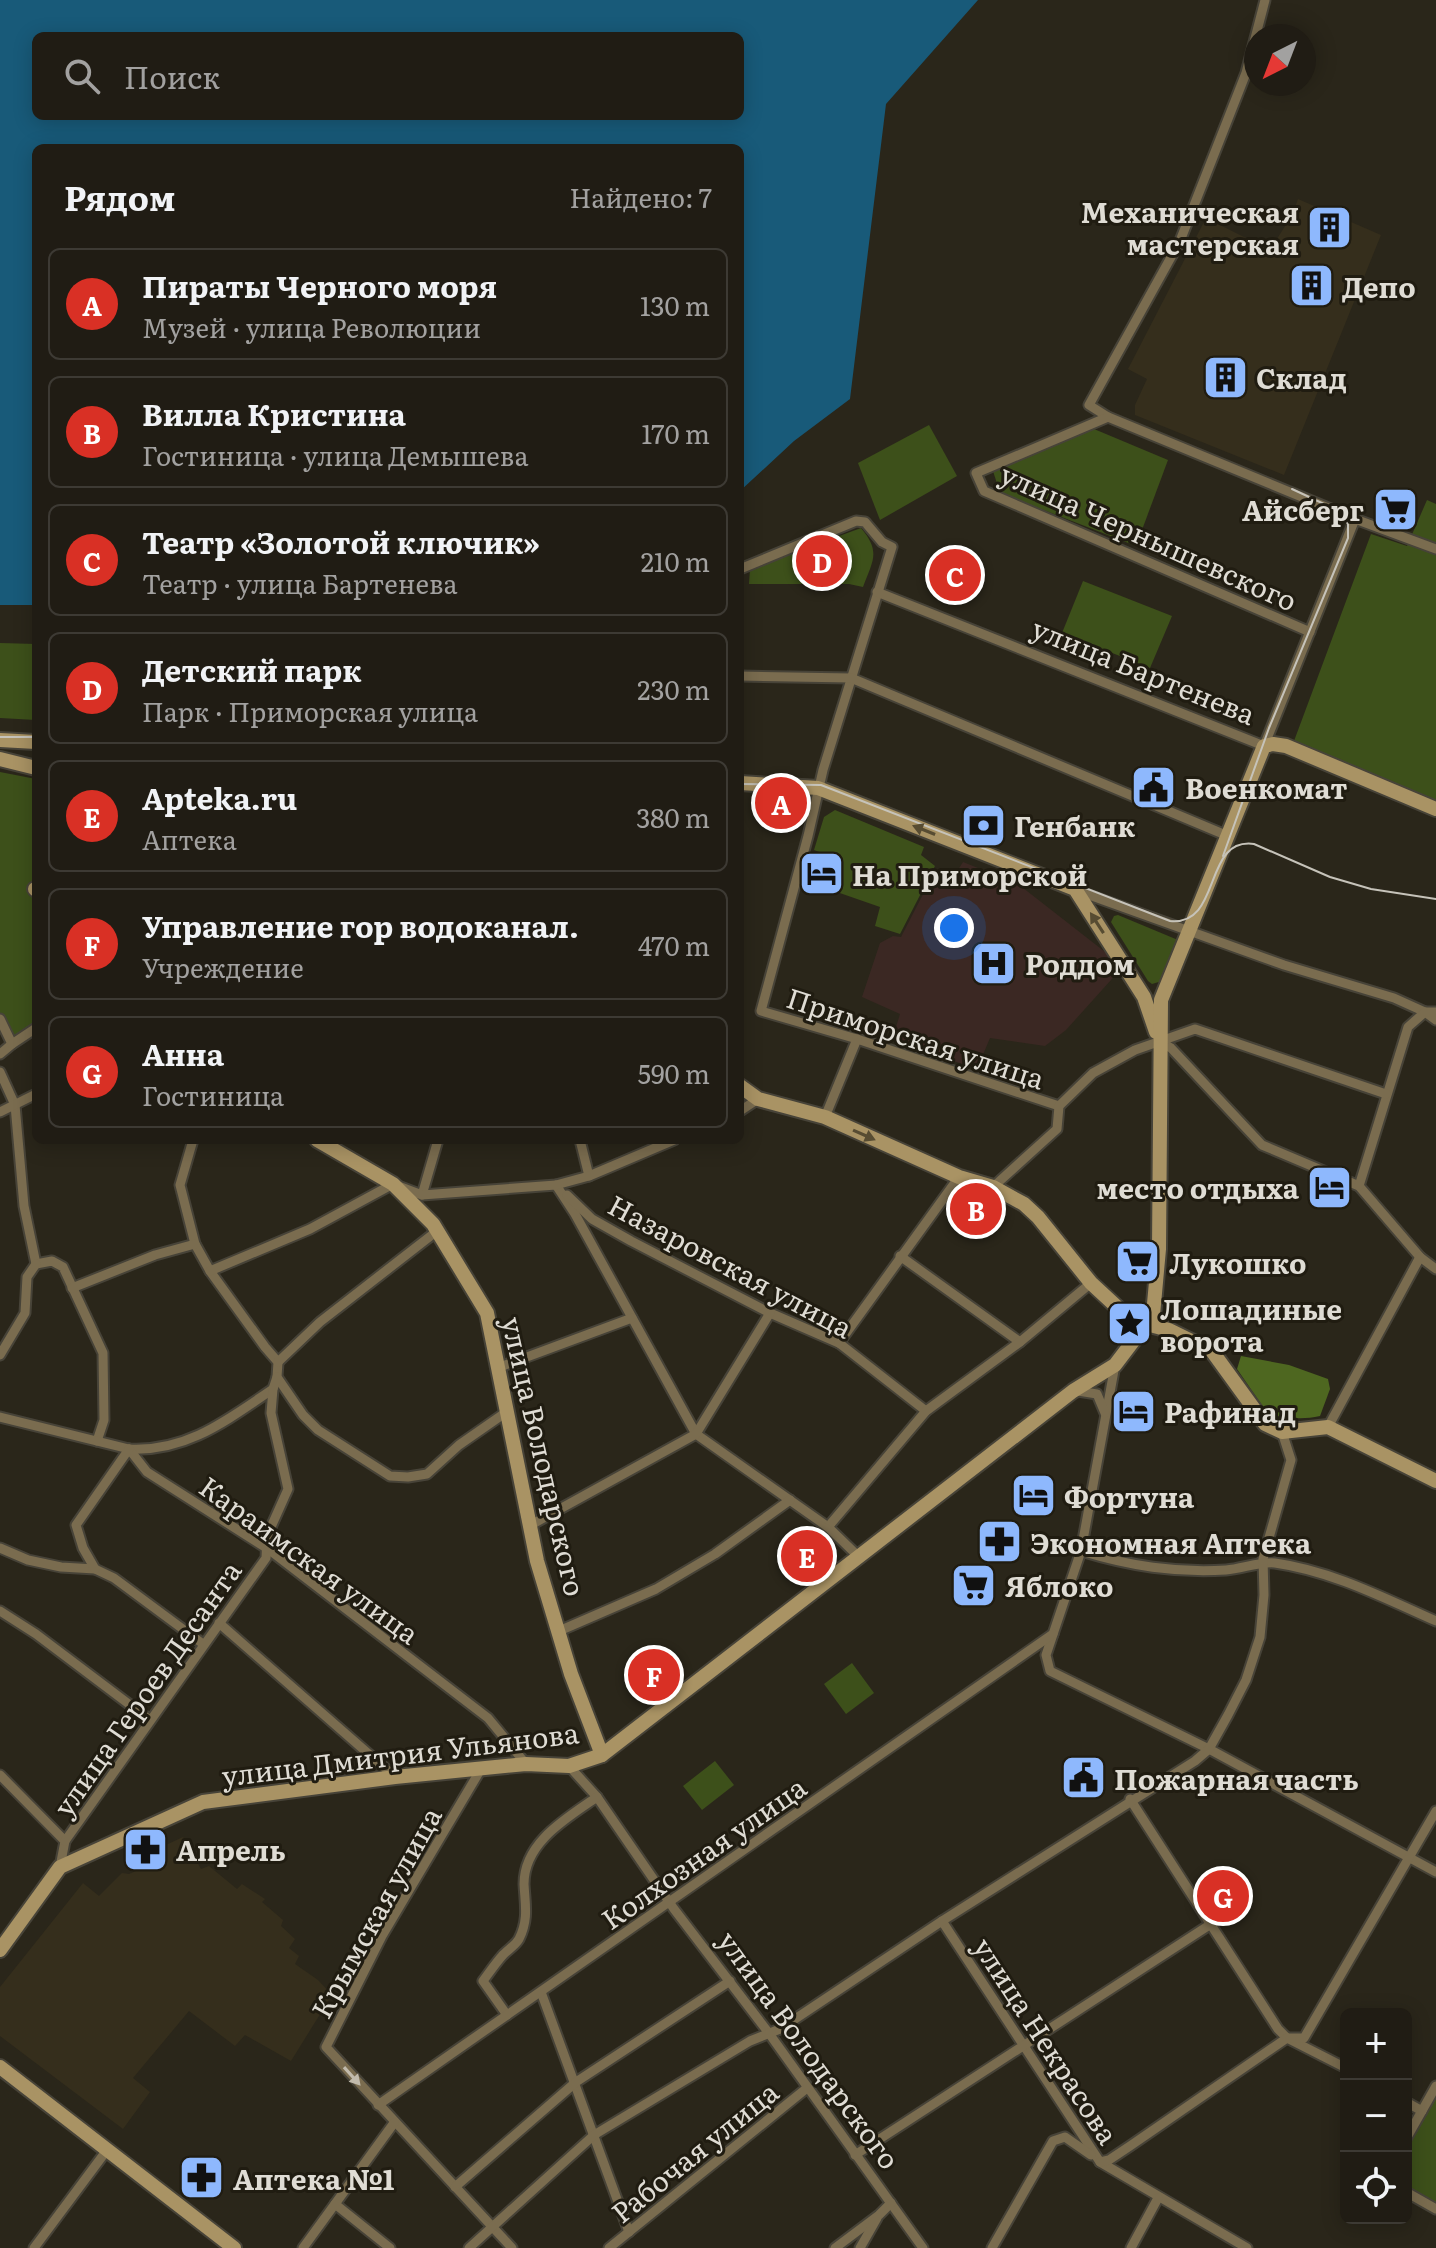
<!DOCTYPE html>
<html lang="ru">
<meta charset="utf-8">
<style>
:root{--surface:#201c14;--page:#2d2922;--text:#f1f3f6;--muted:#a2a1a0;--line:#3d3a34;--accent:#d93025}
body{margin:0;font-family:Literata,serif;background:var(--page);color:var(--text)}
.controls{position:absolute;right:24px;bottom:24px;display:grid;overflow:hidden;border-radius:12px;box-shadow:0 4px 20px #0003}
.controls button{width:72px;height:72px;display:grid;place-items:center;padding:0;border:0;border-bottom:2px solid var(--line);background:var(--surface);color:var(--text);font:40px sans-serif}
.compass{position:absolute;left:1244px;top:24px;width:72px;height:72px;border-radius:50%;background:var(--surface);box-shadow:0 4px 20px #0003;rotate:222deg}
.you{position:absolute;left:954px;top:928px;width:28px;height:28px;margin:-20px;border:6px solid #fff;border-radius:50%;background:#1a73e8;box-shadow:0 0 0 12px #1a73e833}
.badge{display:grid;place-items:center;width:52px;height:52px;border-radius:50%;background:var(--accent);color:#fff;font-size:26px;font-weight:700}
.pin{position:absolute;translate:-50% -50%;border:4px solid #fff;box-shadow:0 2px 8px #0006}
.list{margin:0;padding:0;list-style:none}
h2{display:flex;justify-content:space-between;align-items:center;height:104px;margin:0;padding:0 32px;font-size:34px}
h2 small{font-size:26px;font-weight:400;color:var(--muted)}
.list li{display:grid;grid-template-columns:52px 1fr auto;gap:24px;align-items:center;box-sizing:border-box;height:112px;margin:0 16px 16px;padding:0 16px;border:2px solid var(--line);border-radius:12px}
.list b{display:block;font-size:30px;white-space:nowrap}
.list p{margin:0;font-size:26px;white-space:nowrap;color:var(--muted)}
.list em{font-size:26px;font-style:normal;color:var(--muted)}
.icon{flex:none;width:44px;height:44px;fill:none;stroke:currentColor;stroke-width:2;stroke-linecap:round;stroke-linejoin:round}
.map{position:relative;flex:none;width:1436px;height:2248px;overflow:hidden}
.search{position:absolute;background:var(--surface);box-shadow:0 4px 20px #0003;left:32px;top:32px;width:712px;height:88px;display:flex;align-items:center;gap:20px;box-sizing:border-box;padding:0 28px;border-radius:12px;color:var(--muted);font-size:30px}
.panel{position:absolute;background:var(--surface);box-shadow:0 4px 20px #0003;left:32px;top:144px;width:712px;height:1000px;border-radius:12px}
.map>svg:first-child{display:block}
</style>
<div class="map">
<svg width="1436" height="2248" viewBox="0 0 1436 2248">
<rect width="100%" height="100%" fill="#2a261a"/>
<!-- built -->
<g fill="#352e1c">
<path d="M1298,199L1381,235L1284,475L1135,415V405L1147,379L1128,369L1206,218L1270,250L1292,215Z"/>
<path d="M183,1837L201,1869L209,1866L237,1889L242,1884L265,1899L262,1902L283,1920L281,1926L295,1939L289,1948L299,1956L295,1964L318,1980L332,1995L291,2061L245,2035L235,2046L189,2011L133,2078L150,2092L123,2129L0,2036V1987L83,1883L99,1896L122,1873L129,1874L159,1861L155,1850Z"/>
</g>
<!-- medical -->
<path fill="#3b2823" d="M963,862L1018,884L1109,955L1120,970L1066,1030L1045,1046L990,1038L977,1069L892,1040L900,1014L862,997L880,943L893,936L901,937L936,869L956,873Z"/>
<!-- green -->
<g fill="#3d501a">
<path d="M929,425L957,476L880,520L858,463Z"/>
<path d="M1094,429L1168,460L1136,546L1000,493L993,471Z"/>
<path d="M1427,500L1436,504V801L1294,741L1371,534L1407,546Z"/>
<path d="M861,528C881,552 873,560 863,587L849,584H749L750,569Z"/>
<path d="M1083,581L1172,616L1150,668L1062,633Z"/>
<path d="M0,643L36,644V720L0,718Z"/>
<path d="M0,772L36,779V1026L15,1041L0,1021Z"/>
<path d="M835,810L924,847L921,855L935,866L900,934L875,926L880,907L834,891L841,868L835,858L814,850L824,817Z"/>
<path d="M1118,915L1178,940L1162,981L1152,984L1148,981L1111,922L1114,916Z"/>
<path d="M852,1663L874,1693L846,1714L824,1684Z"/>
<path d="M715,1761L734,1785L702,1810L683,1786Z"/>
<path d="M1436,2094V2206L1406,2189V2148Z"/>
</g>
<!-- forest -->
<path fill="#4e6720" d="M1241,1356L1289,1365L1328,1379L1330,1389L1320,1416C1302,1420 1286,1418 1268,1414L1237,1369Z"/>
<!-- water -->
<path fill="#185a79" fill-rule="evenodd" d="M0,0H978L886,104L850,399L794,441L740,491V148H36V605H0ZM36,36H740V116H36Z"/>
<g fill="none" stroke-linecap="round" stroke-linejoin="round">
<defs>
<g id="street">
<path d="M1265,0L1246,73L1180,241L1089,405L1108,417L1355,519L1436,549"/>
<path d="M1108,417L976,473L984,491L1310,632"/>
<path d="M740,569L856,521L865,522L882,542L892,547L823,770L808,836L761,1011L857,1039L1059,1106"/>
<path d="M877,592L1264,746L1355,519"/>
<path d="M740,676L851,678L1228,836"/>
<path d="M1078,891L1284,965L1394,998L1425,1012L1436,1020"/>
<path d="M0,1019L12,1044L0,1054"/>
<path d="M1159,1041L1171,1048L1262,1145L1359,1186L1420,1257"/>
<path d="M12,1044L36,1028"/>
<path d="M0,1072L15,1105L24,1206L36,1264"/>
<path d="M740,1111L758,1099"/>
<path d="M0,1112L36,1094"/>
<path d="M825,1117L857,1039"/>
<path d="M193,1140L180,1185L195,1244L210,1271L265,1347L278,1362L277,1377L303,1415L318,1430L390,1476L408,1477L427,1474L459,1445L505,1413"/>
<path d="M580,1140L589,1176"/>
<path d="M556,1185L575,1214L696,1434L828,1527"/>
<path d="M1359,1186L1408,1027L1425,1012H1436"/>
<path d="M993,1187L1057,1129L1059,1106L1093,1073L1135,1050L1195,1029L1386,1094"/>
<path d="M422,1195L438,1140"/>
<path d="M567,1195L592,1219L631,1241L770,1313L839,1343L926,1411"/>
<path d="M900,1256L1020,1342"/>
<path d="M36,1264L52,1261L63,1267L103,1353L104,1420L97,1441"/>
<path d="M210,1271L310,1229L393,1184L422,1195L556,1185L589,1176L674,1140"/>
<path d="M72,1288L155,1255L195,1244"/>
<path d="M839,1343L959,1177"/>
<path d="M0,1355L25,1313L27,1277L36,1264"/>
<path d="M278,1362L320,1322L437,1231"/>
<path d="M1115,1365L1081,1551L1046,1655L1050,1671L1209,1749L1436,1872"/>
<path d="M497,1368L632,1318"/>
<path d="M1078,1391L1097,1394L1105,1413"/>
<path d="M0,1417L129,1449C187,1452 227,1420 273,1389"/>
<path d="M1328,1427L1420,1257L1436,1269"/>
<path d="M129,1449L147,1472L268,1549L488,1718L526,1764"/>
<path d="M529,1526L696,1434L770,1313"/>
<path d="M0,1548L28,1560L61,1567L95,1569L114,1578L203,1644"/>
<path d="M1081,1551C1130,1566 1175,1573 1226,1570C1241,1569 1262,1561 1275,1563C1332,1571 1384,1598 1436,1621"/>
<path d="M858,1556L828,1527L926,1411L1020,1342L1091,1283"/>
<path d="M95,1569L83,1548L76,1525L129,1449"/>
<path d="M0,1611L36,1634L150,1720"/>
<path d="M219,1623L395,1777"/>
<path d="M559,1631L656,1589L715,1554L790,1500"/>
<path d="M569,1766L597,1797L674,1909L768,2032L923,2248"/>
<path d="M481,1769L382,1936L326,2047L512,2248"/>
<path d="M0,1775L65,1841L60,1867"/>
<path d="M1130,1799L1278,2029L1287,2038L1346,2068"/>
<path d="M65,1841L266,1558L267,1536L288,1489L271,1413L273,1389L277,1377"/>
<path d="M942,1921L1100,2162L1247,2248"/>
<path d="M541,1992L629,2232"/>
<path d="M507,2015L483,1981C489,1973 495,1964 502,1956C507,1950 515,1946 519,1939C529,1919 525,1904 524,1884C524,1842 567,1818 597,1797"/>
<path d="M1406,2102L1422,2111"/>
<path d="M378,2105L1053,1634"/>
<path d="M1406,2139L1436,2086"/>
<path d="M855,2155L1211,1924"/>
<path d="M1100,2162L1109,2160L1130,2146L1287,2038H1304L1436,1811"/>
<path d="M455,2187L576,2082L730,1981"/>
<path d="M1406,2192L1436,2209"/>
<path d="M335,2204L390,2248"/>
<path d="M34,2248L107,2150"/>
<path d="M303,2248L394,2123"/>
<path d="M469,2248L594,2135L750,2041L780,2029L942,1921L1195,1761L1209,1749L1228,1715L1246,1680L1260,1637L1264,1595L1263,1559L1291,1460L1282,1432"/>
<path d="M609,2248L807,2088"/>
<path d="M835,2248L879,2215L891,2203"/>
<path d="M860,2248L877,2218"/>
<path d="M992,2248L1053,2141L1065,2137L1091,2155"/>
<path d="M1131,2248L1158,2198"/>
</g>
<g id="secondary">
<path d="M0,740L36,742"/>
<path d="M0,759L36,768"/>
<path d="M740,783L818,788L1075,889L1144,997L1156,1032"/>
<path d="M35,889L36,890"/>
<path d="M740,1086L758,1099L825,1117L959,1177L993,1187L1024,1204L1038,1217L1091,1283L1131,1320L1169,1330L1212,1351L1265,1424L1282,1432L1328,1427L1436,1481"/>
<path d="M317,1140L393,1184L433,1224L487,1313L537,1561L571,1674L602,1755"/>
<path d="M0,1950L60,1867L203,1802L395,1777L526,1764L569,1766L602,1755L1073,1391L1115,1365L1153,1315L1159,1249L1161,1000L1264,746L1273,744L1286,746L1436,809"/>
<path d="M0,2067L234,2248"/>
</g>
</defs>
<!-- street casing -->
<use href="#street" stroke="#474338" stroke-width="13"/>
<!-- secondary casing -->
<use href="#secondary" stroke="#474338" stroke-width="18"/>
<!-- street -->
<use href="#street" stroke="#7a6c4f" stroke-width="9"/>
<!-- secondary -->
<use href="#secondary" stroke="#a99364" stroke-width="14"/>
<!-- tram -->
<g stroke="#c6c3ba" stroke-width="2">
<path d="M0,737H36"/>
<path d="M740,784L821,785L1170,921C1223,926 1202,837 1254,844L1330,877L1371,889L1436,899"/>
<path d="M1223,856L1269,728L1348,538V524L1339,511L1292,489"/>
</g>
</g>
<!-- one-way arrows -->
<defs><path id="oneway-solid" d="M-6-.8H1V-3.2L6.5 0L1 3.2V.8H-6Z" transform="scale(2)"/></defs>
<g fill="#574c32">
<use href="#oneway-solid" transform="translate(924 830) rotate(-158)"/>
<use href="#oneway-solid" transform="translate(1097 923) rotate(-123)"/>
<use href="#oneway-solid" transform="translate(864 1135) rotate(24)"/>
</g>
<use fill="#c1baac" href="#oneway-solid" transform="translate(352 2076) rotate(48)"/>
<!-- icons -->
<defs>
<symbol id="building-square" viewBox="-11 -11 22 22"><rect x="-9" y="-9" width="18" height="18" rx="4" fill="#8eb8fd" stroke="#201c11"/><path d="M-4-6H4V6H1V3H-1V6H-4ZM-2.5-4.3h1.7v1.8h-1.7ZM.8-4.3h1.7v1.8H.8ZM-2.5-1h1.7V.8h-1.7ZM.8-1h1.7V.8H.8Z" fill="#111"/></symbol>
<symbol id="supermarket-square" viewBox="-11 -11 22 22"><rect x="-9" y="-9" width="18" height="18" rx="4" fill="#8eb8fd" stroke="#201c11"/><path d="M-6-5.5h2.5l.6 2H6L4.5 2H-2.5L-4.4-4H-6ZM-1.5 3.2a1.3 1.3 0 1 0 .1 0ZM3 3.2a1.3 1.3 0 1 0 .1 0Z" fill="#111"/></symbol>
<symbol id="civic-square" viewBox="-11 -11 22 22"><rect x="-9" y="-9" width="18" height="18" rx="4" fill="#8eb8fd" stroke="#201c11"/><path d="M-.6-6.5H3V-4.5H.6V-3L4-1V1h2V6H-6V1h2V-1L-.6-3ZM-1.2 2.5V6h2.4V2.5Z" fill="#111"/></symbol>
<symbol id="bank-square" viewBox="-11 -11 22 22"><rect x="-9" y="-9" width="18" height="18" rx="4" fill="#8eb8fd" stroke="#201c11"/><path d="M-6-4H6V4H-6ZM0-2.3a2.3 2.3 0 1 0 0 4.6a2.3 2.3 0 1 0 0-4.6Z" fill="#111"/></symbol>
<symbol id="hotel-square" viewBox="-11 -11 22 22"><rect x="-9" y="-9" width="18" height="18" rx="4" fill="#8eb8fd" stroke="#201c11"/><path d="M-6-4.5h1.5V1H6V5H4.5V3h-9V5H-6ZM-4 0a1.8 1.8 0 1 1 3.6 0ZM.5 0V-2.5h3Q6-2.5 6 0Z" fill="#111"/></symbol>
<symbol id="hospital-square" viewBox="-11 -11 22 22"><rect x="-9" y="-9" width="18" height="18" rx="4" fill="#8eb8fd" stroke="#201c11"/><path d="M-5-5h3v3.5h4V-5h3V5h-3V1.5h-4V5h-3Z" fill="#111"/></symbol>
<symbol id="sight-square" viewBox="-11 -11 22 22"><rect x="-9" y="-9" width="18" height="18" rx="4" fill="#8eb8fd" stroke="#201c11"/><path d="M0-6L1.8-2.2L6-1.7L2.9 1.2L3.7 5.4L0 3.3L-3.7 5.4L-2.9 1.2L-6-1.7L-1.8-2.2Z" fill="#111"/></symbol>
<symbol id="pharmacy-square" viewBox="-11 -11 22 22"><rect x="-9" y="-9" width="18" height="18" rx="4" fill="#8eb8fd" stroke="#201c11"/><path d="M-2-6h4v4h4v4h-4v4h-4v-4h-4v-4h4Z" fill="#111"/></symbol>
</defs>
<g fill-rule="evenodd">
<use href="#building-square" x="1304" y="202" width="51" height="51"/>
<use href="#building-square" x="1286" y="260" width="51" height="51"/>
<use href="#building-square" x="1200" y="352" width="51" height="51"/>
<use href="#supermarket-square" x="1370" y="484" width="51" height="51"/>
<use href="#civic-square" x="1128" y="762" width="51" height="51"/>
<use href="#bank-square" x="958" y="800" width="51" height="51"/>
<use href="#hotel-square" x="796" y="848" width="51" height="51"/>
<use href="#hospital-square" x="968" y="938" width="51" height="51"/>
<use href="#hotel-square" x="1304" y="1162" width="51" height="51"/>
<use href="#supermarket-square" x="1112" y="1236" width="51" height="51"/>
<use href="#sight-square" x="1104" y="1298" width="51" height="51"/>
<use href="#hotel-square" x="1108" y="1386" width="51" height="51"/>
<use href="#hotel-square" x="1008" y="1470" width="51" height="51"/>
<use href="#pharmacy-square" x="974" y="1516" width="51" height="51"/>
<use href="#supermarket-square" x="948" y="1560" width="51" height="51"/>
<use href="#civic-square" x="1058" y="1752" width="51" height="51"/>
<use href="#pharmacy-square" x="120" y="1824" width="51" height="51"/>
<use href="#pharmacy-square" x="176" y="2152" width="51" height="51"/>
</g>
<g text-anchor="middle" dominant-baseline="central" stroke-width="6" stroke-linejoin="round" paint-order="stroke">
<!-- poi labels -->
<g font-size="28" font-weight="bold" fill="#dfdcd4" stroke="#201c11" text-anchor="start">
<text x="1299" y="211" text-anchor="end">Механическая<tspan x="1299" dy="32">мастерская</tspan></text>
<text x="1342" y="286">Депо</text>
<text x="1256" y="377">Склад</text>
<text x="1364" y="509" text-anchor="end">Айсберг</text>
<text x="1185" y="787">Военкомат</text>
<text x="1014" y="825">Генбанк</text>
<text x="852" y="874">На Приморской</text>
<text x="1025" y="963">Роддом</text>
<text x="1299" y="1187" text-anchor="end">место отдыха</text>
<text x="1169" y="1262">Лукошко</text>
<text x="1160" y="1308">Лошадиные<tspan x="1160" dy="32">ворота</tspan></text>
<text x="1164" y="1411">Рафинад</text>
<text x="1064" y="1496">Фортуна</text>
<text x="1030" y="1542">Экономная Аптека</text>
<text x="1005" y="1585">Яблоко</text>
<text x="1114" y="1778">Пожарная часть</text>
<text x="176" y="1849">Апрель</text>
<text x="233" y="2178">Аптека №1</text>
</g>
<!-- street labels -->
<g font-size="28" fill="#dfdcd4" stroke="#201c11">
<text transform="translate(1149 536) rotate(24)">улица Чернышевского</text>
<text transform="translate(1144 670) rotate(22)">улица Бартенева</text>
<text transform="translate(916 1037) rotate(18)">Приморская улица</text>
<text transform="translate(731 1265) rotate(28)">Назаровская улица</text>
<text transform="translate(545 1456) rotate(77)">улица Володарского</text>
<text transform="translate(310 1559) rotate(36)">Караимская улица</text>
<text transform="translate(146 1688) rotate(-55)">улица Героев Десанта</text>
<text transform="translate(400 1753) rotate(-7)">улица Дмитрия Ульянова</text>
<text transform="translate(703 1852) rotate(-35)">Колхозная улица</text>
<text transform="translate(375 1912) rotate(-61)">Крымская улица</text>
<text transform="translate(1047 2040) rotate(57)">улица Некрасова</text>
<text transform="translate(810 2049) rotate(54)">улица Володарского</text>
<text transform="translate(694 2151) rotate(-39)">Рабочая улица</text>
</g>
</g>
</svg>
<div class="controls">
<button>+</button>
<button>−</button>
<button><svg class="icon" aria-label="locate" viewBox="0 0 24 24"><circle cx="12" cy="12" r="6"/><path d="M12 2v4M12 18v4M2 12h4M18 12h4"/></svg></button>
</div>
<svg class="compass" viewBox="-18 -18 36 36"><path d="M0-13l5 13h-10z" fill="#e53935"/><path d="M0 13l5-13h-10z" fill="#a2a1a0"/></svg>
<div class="you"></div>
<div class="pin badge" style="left:781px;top:803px">A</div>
<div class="pin badge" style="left:976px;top:1209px">B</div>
<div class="pin badge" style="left:955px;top:575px">C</div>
<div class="pin badge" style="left:822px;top:561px">D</div>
<div class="pin badge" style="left:807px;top:1556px">E</div>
<div class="pin badge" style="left:654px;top:1675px">F</div>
<div class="pin badge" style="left:1223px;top:1896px">G</div>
<div class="search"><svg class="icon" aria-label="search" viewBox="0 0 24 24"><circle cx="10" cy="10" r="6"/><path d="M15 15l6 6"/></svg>Поиск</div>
<section class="panel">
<h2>Рядом<small>Найдено: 7</small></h2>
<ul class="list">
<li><span class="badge">A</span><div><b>Пираты Черного моря</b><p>Музей · улица Революции</p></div><em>130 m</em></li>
<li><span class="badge">B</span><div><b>Вилла Кристина</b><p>Гостиница · улица Демышева</p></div><em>170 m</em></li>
<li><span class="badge">C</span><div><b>Театр «Золотой ключик»</b><p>Театр · улица Бартенева</p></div><em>210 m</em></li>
<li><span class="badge">D</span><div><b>Детский парк</b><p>Парк · Приморская улица</p></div><em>230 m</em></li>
<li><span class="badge">E</span><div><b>Apteka.ru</b><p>Аптека</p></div><em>380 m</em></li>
<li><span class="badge">F</span><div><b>Управление гор водоканал.</b><p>Учреждение</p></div><em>470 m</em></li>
<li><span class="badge">G</span><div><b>Анна</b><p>Гостиница</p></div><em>590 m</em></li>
</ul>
</section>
</div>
